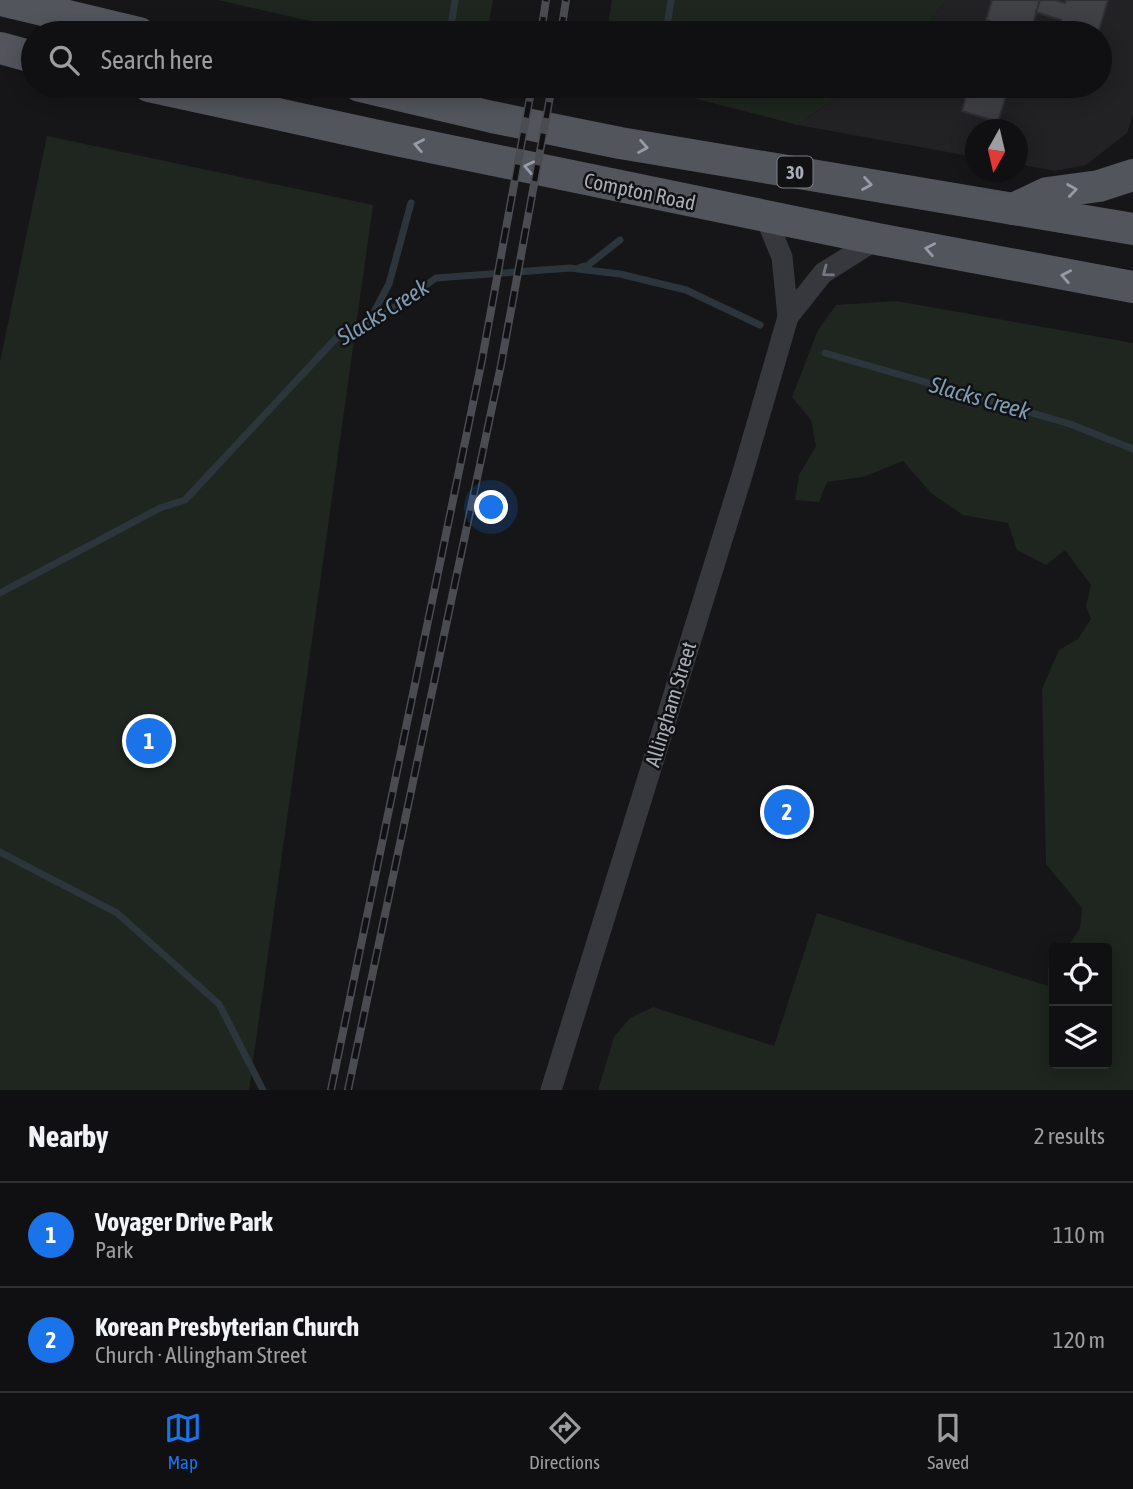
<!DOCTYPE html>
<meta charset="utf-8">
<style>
:root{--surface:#101012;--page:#1e1e20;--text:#f1f3f6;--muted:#9c9d9f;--line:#303032;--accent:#1a73e8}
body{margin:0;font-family:"Asap Condensed",sans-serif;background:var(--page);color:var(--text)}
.controls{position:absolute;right:21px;bottom:21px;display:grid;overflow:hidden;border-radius:7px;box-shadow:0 4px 18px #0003}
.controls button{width:63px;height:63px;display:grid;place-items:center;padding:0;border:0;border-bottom:2px solid var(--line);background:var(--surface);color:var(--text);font:35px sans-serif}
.compass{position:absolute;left:965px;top:119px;width:63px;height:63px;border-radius:50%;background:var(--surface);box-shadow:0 4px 18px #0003;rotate:188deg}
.you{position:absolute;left:492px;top:508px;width:24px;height:24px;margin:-18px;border:5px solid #fff;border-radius:50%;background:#1a73e8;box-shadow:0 0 0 10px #1a73e833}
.badge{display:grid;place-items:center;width:46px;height:46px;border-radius:50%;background:var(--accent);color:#fff;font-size:23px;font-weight:700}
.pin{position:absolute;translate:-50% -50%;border:4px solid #fff;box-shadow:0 2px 7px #0006}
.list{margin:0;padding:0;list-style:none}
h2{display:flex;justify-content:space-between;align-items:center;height:91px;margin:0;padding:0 28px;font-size:30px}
h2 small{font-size:23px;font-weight:400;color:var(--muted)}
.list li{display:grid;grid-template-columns:46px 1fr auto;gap:21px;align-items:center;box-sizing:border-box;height:105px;padding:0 28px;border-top:2px solid var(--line)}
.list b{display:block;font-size:26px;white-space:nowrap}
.list p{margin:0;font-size:23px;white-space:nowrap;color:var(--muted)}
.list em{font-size:23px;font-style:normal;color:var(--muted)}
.icon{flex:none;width:38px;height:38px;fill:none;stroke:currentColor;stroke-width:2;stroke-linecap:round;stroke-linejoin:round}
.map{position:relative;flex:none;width:1133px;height:1090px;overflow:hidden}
.search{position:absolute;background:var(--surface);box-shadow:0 4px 18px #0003;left:21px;right:21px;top:21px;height:77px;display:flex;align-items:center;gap:18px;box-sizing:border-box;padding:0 24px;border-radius:38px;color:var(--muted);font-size:26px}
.sheet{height:301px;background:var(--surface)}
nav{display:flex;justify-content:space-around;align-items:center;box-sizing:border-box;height:98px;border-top:2px solid var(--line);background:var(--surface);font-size:19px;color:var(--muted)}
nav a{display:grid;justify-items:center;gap:4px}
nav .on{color:var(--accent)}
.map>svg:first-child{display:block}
</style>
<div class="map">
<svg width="1133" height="1090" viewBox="0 0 1133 1090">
<rect width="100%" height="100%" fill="#161618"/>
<!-- built -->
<path fill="#222225" d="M946,0H1133V114L1127,133L1086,165L1055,171L1018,164V130H976L975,157L798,125L851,86H1100V33H922Z"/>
<!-- green -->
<g fill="#1e261f">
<path d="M218,0H493L487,33H362Z"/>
<path d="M612,0H946L922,33H607Z"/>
<path d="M647,86H851L798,125Z"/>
<path d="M47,136L373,205L249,1090H0V362Z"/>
<path d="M896,301L1133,343V1090H598L614,1037L630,1018L653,1007L774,1046L817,913L1048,986V968L1054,962V1064H1107V948H1067L1080,928L1082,908L1046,864L1042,689L1059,650L1078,639L1091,619L1086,606L1091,585L1065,550L1046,565L1017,550L1008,523L963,515L931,493L903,461L863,477L827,482L819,502L795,500L799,475L816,446L811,420L792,397L818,330L836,305Z"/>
</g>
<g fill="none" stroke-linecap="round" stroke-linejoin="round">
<!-- stream -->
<g stroke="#2c353c" stroke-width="7">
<path d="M450,33L455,0"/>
<path d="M666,33L671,0"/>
<path d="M657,87V86"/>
<path d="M581,267L587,266L620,240"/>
<path d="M375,310L389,284L411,203"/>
<path d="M825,353L1070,424L1133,449"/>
<path d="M0,593L160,508L185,500L341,333L369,325L436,278L570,268L620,274L686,290L760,325"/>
<path d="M0,852L117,913L219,1004L263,1090"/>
</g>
</g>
<!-- building -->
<g fill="#404145" stroke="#303034" stroke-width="2">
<path d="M992,0H1040L1030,33H986L990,21L986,20Z"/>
<path d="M1040,0H1055L1065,3L1066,0H1108L1098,33H1066L1058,31L1061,20L1036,12Z"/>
<path d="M969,86H1009L998,122L962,111Z"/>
</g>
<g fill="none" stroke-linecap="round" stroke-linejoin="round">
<!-- minor -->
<g stroke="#37383d" stroke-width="21">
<path d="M765,216L782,257L788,317"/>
<path d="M551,1090L743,472L788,317L823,273L877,239"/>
</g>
<!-- primary -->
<g stroke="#53555c" stroke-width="32">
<path d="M1,0L139,33"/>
<path d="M0,48L33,57"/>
<path d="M149,86L387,138L877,239L1133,287"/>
<path d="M360,86L492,117L620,143L1133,229"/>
<path d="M1013,209L1047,193L1099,186L1133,175"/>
</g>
<defs>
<g id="rail">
<path d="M541,33L546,0"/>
<path d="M561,33L566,0"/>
<path d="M331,1090L482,360L532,86"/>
<path d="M348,1090L501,365L552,86"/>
</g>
</defs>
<!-- rail casing -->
<use href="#rail" stroke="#4a4c52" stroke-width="8"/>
<!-- rail -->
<use href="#rail" stroke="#111113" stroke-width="5" stroke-dasharray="16" stroke-linecap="butt"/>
</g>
<!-- one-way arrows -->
<defs><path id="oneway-chevron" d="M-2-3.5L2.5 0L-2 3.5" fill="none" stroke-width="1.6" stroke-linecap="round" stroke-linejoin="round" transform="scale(1.75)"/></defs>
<g stroke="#979ba6">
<use href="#oneway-chevron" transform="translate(419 145) rotate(-169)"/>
<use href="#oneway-chevron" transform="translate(643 147) rotate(10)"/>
<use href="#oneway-chevron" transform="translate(529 167) rotate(-168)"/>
<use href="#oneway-chevron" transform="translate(867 184) rotate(10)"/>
<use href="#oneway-chevron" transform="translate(1072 190) rotate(-8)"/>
<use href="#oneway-chevron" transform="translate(930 249) rotate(-169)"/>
<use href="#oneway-chevron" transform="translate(1066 276) rotate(-169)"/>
</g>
<use stroke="#757881" href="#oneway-chevron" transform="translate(827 272) rotate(143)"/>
<g text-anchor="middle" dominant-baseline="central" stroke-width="5" stroke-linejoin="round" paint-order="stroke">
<!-- shield labels -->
<rect fill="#111113" stroke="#7b7e86" stroke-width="2" x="777.5" y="156.5" width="35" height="31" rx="5"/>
<g font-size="19" font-weight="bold" fill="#a8adb8">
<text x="795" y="172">30</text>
</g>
<!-- street labels -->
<g font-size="21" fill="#a8adb8" stroke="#111113">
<text transform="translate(640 191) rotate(12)">Compton Road</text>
<text transform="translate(670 704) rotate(-73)">Allingham Street</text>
</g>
<!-- water labels -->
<g font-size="23" font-style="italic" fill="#7f9bb3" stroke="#111113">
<text transform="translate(383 312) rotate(-32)">Slacks Creek</text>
<text transform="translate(980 398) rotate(16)">Slacks Creek</text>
</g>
</g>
</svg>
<div class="controls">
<button><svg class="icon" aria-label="locate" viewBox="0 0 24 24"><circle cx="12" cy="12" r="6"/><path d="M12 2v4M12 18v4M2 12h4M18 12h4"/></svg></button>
<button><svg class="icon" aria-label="layers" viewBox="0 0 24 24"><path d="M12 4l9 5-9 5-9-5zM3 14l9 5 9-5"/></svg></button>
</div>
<svg class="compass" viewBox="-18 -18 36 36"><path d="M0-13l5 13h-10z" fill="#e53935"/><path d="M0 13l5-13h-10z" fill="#9c9d9f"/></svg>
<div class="you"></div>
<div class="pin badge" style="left:149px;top:741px">1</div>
<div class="pin badge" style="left:787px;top:812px">2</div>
<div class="search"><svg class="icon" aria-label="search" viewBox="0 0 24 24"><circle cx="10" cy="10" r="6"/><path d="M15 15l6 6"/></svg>Search here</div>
</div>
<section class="sheet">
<h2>Nearby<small>2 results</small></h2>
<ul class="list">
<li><span class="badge">1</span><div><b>Voyager Drive Park</b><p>Park</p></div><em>110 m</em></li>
<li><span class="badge">2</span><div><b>Korean Presbyterian Church</b><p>Church · Allingham Street</p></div><em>120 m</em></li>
</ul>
</section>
<nav>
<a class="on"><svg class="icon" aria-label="map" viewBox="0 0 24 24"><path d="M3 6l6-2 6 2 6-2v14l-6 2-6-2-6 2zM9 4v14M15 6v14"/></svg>Map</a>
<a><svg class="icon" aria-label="directions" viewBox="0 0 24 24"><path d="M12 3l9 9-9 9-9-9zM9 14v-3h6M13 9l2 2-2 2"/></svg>Directions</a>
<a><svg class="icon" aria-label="saved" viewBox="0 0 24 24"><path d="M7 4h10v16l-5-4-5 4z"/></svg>Saved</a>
</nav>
